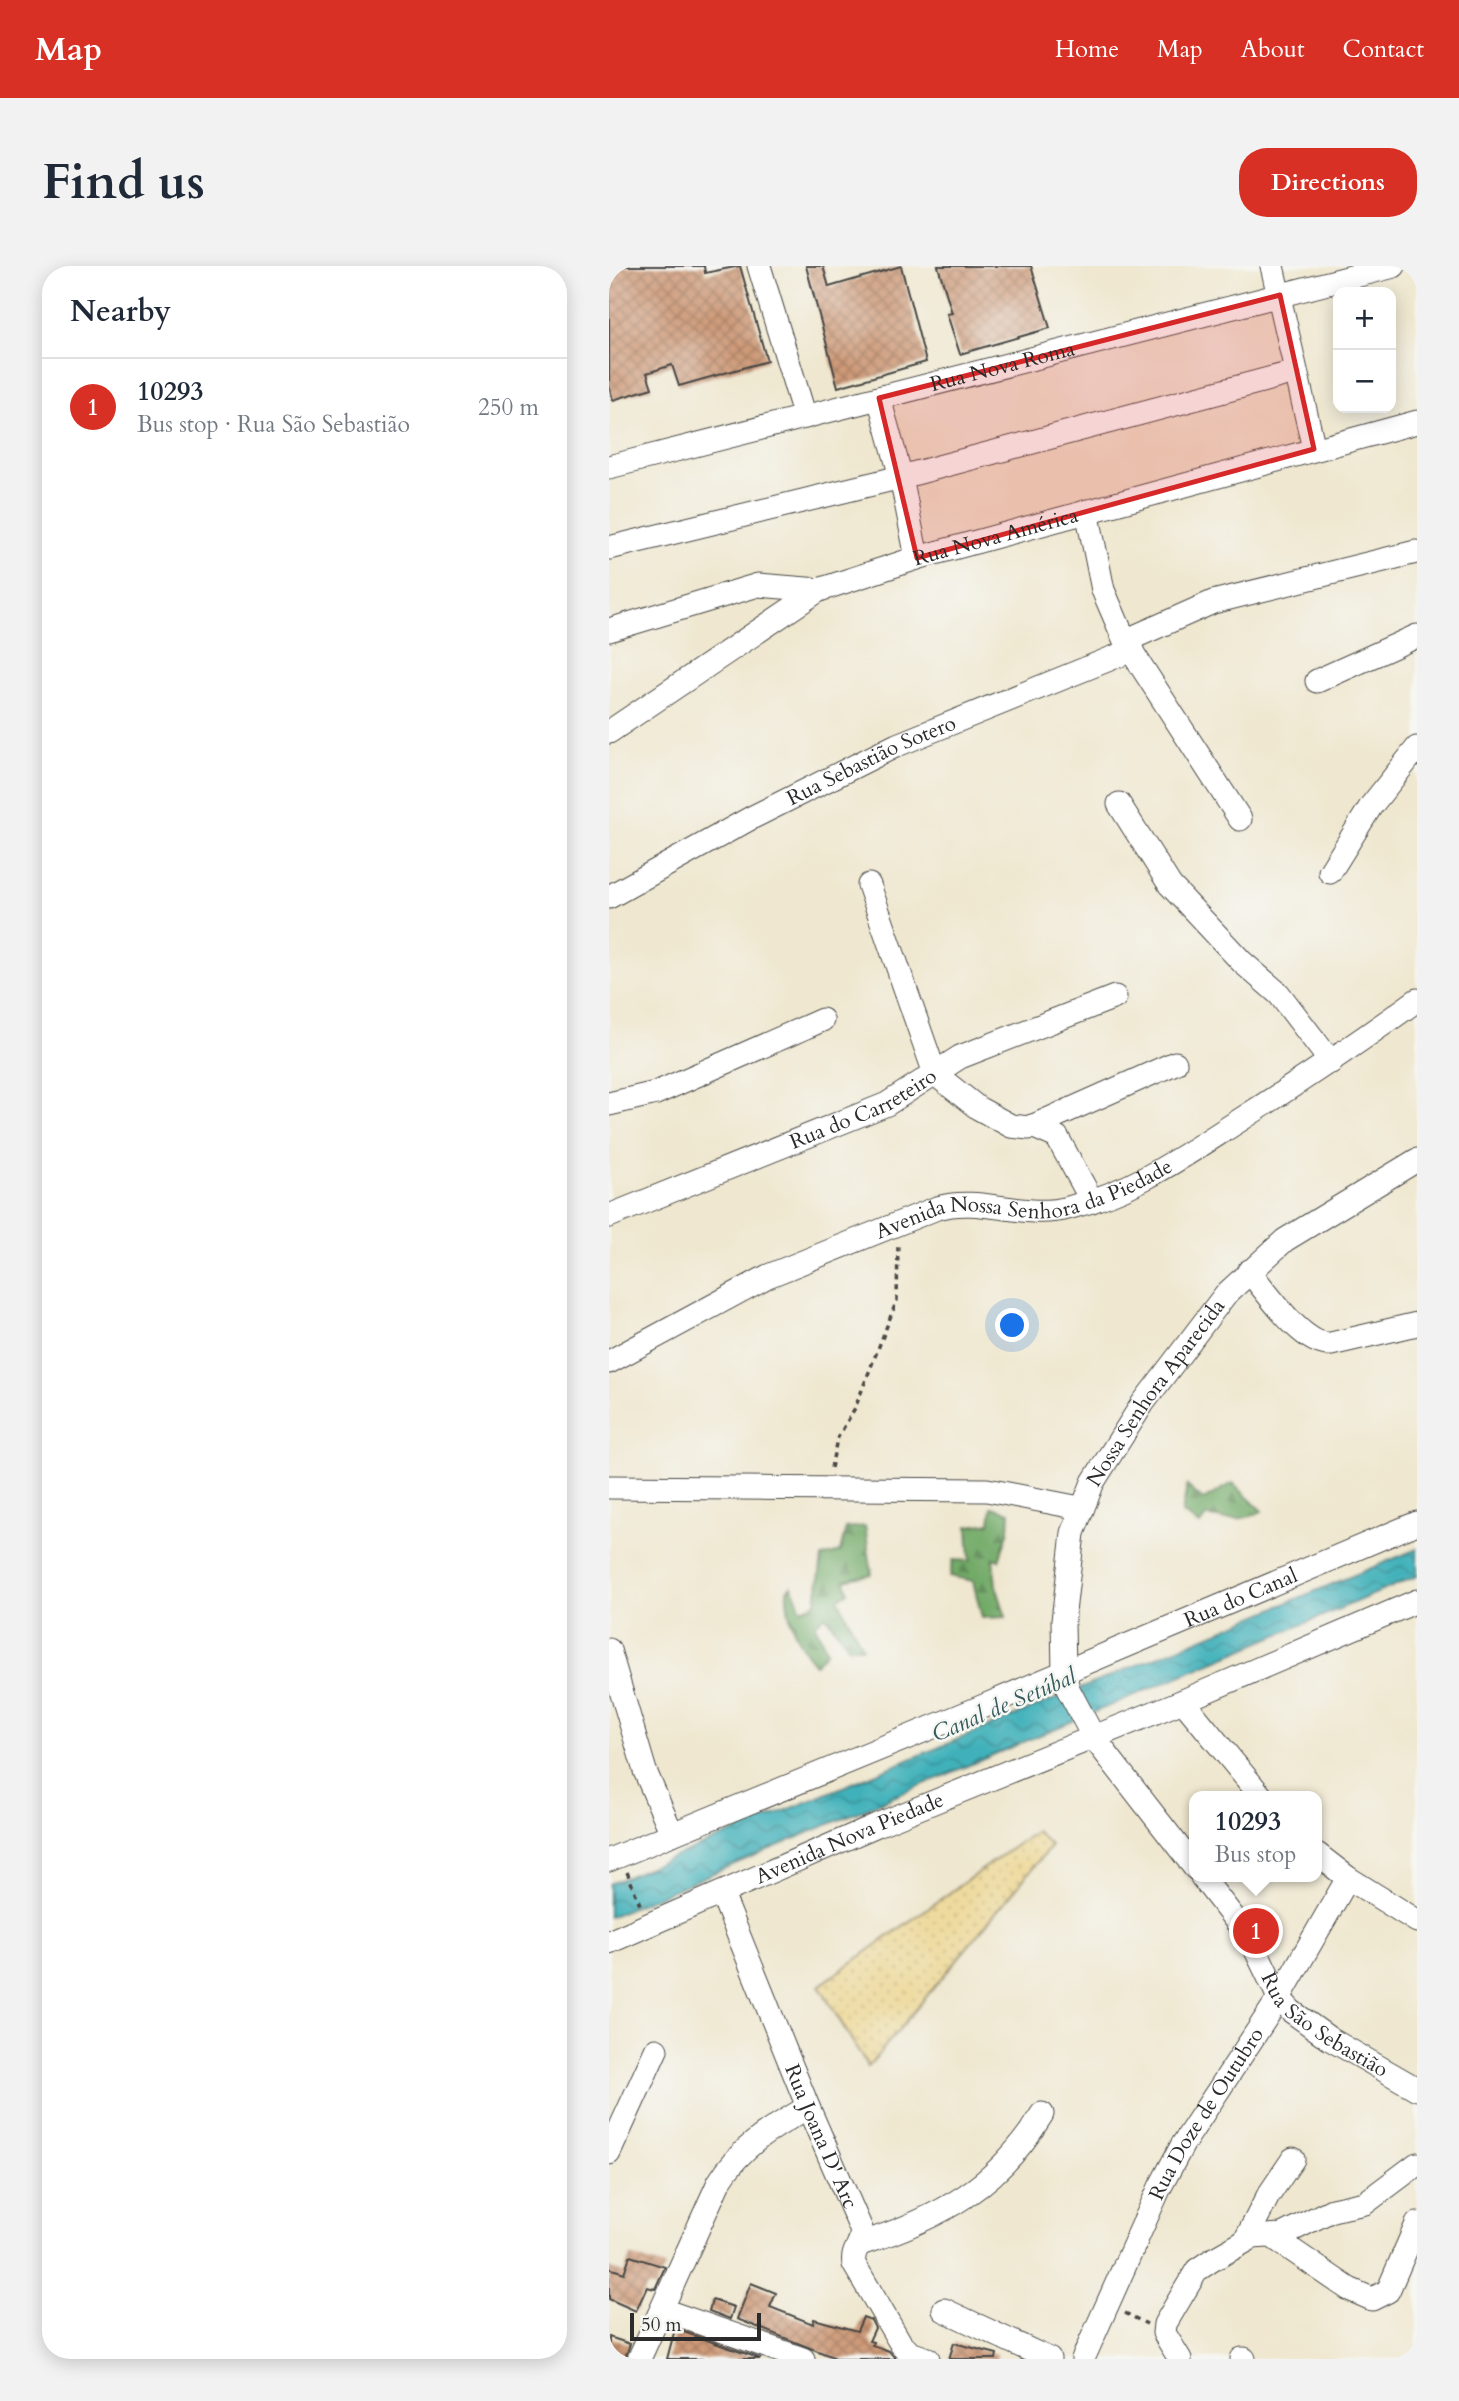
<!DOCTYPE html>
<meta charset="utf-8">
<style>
:root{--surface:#fff;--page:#f2f2f3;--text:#1f2937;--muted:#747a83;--line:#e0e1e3;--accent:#d93025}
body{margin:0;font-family:Cardo,serif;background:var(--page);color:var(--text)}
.controls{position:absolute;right:21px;top:21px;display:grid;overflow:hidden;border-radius:14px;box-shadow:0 4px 18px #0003}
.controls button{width:63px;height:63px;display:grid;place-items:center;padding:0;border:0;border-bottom:2px solid var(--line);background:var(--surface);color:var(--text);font:35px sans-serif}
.scale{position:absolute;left:21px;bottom:18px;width:131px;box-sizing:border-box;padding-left:7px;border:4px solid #2b2b2b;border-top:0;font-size:19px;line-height:24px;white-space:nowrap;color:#2b2b2b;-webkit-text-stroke:5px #f6f6f2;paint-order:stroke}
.you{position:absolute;left:404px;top:1060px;width:24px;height:24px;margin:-18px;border:5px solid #fff;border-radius:50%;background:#1a73e8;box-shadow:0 0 0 10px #1a73e833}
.badge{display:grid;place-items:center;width:46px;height:46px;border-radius:50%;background:var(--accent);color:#fff;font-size:23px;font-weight:700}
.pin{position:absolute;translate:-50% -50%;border:4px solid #fff;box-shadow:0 2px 7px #0006}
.popup{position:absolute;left:580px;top:1525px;width:133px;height:91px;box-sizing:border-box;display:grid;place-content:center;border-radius:14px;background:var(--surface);filter:drop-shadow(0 2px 5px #0005);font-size:23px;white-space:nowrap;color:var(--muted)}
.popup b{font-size:26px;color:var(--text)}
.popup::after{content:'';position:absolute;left:50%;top:100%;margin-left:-14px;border:14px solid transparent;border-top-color:var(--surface)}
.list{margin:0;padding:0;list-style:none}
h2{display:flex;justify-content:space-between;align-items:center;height:91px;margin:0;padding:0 28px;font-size:30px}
h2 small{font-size:23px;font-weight:400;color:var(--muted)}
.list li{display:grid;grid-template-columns:46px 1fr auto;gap:21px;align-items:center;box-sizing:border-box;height:98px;padding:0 28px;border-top:2px solid var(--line)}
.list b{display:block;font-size:26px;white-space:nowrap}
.list p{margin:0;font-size:23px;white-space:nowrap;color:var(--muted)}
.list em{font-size:23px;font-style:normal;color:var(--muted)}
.map{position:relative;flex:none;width:808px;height:2093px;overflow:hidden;border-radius:28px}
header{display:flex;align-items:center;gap:42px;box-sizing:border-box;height:98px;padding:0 35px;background:var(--accent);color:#fff}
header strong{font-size:33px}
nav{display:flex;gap:38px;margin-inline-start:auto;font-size:24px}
.intro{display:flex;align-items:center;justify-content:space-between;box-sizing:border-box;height:168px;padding:0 42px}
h1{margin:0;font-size:49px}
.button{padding:18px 32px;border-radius:28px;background:var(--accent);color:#fff;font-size:24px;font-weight:700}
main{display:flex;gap:42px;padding:0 42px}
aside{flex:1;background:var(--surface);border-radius:28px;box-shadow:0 4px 18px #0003}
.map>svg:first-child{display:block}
</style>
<header>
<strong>Map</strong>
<nav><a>Home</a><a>Map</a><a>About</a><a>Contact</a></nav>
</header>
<div class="intro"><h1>Find us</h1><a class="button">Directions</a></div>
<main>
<aside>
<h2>Nearby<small></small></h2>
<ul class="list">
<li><span class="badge">1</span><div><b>10293</b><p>Bus stop · Rua São Sebastião</p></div><em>250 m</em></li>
</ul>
</aside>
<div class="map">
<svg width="808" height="2093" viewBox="0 0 808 2093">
<defs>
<pattern id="forest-firs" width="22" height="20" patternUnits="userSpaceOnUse" patternTransform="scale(1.75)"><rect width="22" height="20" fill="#72aa68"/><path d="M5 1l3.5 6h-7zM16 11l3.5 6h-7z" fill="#5e8b56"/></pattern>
<pattern id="sand-dots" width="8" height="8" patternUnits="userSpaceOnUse" patternTransform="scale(1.75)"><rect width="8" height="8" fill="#eeda9e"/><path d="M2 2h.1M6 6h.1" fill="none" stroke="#cb8" stroke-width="1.8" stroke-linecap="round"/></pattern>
<pattern id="water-waves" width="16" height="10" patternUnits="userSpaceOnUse" patternTransform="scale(1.75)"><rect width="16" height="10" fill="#41b1ba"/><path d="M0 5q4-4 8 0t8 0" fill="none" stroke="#379097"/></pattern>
<pattern id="building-cross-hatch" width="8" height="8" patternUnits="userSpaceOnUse" patternTransform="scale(1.75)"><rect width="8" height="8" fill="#ce9a78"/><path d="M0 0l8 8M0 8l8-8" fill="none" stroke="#a77e63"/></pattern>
</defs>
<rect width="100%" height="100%" fill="#f6f6f2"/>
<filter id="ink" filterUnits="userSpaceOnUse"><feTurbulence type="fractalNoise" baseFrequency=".0143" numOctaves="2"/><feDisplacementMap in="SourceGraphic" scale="14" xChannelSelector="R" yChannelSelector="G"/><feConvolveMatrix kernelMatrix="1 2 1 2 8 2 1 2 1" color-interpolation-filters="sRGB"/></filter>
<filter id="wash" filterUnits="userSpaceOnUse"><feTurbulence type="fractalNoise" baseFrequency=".00686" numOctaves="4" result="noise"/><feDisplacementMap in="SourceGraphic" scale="28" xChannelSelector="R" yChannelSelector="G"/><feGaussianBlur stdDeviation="1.57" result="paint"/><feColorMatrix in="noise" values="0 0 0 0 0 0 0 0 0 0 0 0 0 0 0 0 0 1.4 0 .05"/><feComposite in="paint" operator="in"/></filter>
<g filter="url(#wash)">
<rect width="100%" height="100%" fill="#efe7cf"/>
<!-- forest -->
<g fill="url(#forest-firs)" stroke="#4e6a4a" stroke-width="2">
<path d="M624,1217L653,1245C636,1255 618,1255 598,1250L591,1259L573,1247L578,1220L594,1234Z"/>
<path d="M383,1241L401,1246L400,1264L390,1294L384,1292L387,1319L397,1351L373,1352L364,1315L341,1310L344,1294L361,1295L359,1260L381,1257Z"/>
<path d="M256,1260L263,1308L236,1314L239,1326L229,1333L253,1381H240L216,1349L206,1359L218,1385L206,1398C188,1379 177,1350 178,1324L183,1320L192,1343L207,1337L213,1291L231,1286L237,1262Z"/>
</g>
<!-- sand -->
<path fill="url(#sand-dots)" stroke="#8c8264" stroke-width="2" d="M427,1565L442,1580L259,1801L210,1720Z"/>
<!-- water -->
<path fill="url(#water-waves)" stroke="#366e72" stroke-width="2" d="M808,1283V1310L0,1651V1618Z"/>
<g id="blocks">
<!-- building -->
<g fill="url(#building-cross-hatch)">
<path d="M0,0H95L96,7L131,0L158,95L70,120L63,99L38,107L43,122L4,134L0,119Z"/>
<path d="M197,0H214L220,21L292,0L317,96L229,121Z"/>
<path d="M329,0H422L441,62L351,88L338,48L343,47Z"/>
<path d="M21,1990L56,2001L46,2023L38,2021L27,2045L0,2033V2002L15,2007Z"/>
<path d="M142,2017L167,2027L161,2041L204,2058L205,2053L248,2065L254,2051L262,2054L266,2062L260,2075L264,2076L263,2079L280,2085L287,2093H229L128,2053Z"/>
<path d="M103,2034L125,2041L121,2053L100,2045Z"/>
<path d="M66,2063L152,2093H58Z"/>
<path d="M0,2071L21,2078L16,2092L0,2086Z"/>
<path d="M345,2077L388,2088L387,2093H340Z"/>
</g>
</g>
</g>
<g filter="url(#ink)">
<use href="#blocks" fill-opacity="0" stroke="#484744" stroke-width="2"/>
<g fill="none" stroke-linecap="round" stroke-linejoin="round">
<defs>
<g id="minor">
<path d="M150,0L196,151"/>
<path d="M663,0L705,183"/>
<path d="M270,132L292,211L308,292"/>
<path id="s1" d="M0,201L785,0"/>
<path d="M478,245L494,324L516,375L631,553"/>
<path d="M0,282L292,211L686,106"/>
<path d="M0,364L149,319L210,324"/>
<path d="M516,375L604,336L807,286"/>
<path d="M708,415L808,370"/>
<path id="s2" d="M0,466L210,324L308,292L808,156"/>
<path d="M510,538L561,619L633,696L670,728L722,796"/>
<path d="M721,606L762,540L808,482"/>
<path d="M260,619L326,808L369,842L402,860L420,862L566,797"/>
<path id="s3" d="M0,631L142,552L288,479L523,384"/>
<path d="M0,838L47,827L213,754"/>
<path d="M423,860L448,871L483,935"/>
<path id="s4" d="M0,950L278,838L351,791L506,731"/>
<path d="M640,1005C658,1026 694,1081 722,1078L808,1058"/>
<path id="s5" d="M0,1096L159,1010L328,942C372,929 414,954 459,942C527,924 570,893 628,856C689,817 749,777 808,734"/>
<path d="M0,1221L378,1224L471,1242"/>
<path d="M0,1384L36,1505L63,1568"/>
<path d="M574,1435L652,1530"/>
<path d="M708,1588L739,1612L808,1655"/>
<path id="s6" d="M0,1594L370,1442L808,1257"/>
<path id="s7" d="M586,1602L485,1472L459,1423L455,1406L454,1355L464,1267L484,1216L534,1137L616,1029L676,974L808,894"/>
<path id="s8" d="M593,1611L642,1674L670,1732L682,1745L721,1773L808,1823"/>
<path id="s9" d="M113,1628L199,1841L252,1963C255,1978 242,1983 245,1998L292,2078L301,2087L319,2093"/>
<path id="s10" d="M0,1676L268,1559L574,1435L808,1335"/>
<path d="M0,1887L47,1784"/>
<path d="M664,1971L740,2023L763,2033L779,2025L808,1958"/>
<path d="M636,1975L659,1930L684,1893"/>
<path d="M251,1978C331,1952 389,1921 433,1848"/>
<path d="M54,2044L194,2093"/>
<path d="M335,2044L440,2093"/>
<path d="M30,2093L110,1916C132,1880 163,1862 199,1841"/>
<path id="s11" d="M474,2093L551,1921L574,1878L670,1732L739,1612"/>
<path d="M571,2093L555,2067L556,2058L588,2004L603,1994L644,1971L673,1969L723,1944L756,1937L808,1898"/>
<path d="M633,2093H635"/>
</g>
</defs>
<!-- minor casing -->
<use href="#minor" stroke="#484744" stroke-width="25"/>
<!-- path -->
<g stroke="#484744" stroke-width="3.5" stroke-dasharray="5 5" stroke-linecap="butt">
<path d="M222,1202L228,1173L246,1142L288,1034L289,979"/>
<path d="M18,1606L32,1641"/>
<path d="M516,2047L538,2058"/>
</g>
<!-- minor -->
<use href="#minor" stroke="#fff" stroke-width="23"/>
</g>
</g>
<!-- marked area -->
<path fill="#d62828" fill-opacity="0.2" stroke="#d62828" stroke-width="5" stroke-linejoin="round" d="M671,29L705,183L308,292L270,132Z"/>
<g text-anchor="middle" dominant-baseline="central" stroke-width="5" stroke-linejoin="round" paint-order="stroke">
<!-- street labels -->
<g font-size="21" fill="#2b2b2b" stroke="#f6f6f2">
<text stroke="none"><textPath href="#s1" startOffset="406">Rua Nova Roma</textPath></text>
<text stroke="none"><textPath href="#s2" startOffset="438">Rua Nova América</textPath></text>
<text stroke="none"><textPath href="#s3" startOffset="296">Rua Sebastião Sotero</textPath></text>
<text stroke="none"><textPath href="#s4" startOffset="276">Rua do Carreteiro</textPath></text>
<text stroke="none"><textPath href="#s5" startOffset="452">Avenida Nossa Senhora da Piedade</textPath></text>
<text stroke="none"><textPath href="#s7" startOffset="541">Nossa Senhora Aparecida</textPath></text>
<text stroke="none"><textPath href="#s6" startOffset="684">Rua do Canal</textPath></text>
<text stroke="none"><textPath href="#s10" startOffset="262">Avenida Nova Piedade</textPath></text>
<text stroke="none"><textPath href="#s8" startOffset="196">Rua São Sebastião</textPath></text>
<text stroke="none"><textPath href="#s11" startOffset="275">Rua Doze de Outubro</textPath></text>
<text stroke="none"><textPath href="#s9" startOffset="262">Rua Joana D' Arc</textPath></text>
</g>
<!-- water labels -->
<g font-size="23" font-style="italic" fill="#335a5d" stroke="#f6f6f2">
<text transform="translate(395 1439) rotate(-23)">Canal de Setúbal</text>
</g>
</g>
</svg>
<div class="controls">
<button>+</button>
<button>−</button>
</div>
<div class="scale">50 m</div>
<div class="you"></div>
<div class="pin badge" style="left:647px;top:1665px">1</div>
<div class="popup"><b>10293</b>Bus stop</div>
</div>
</main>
